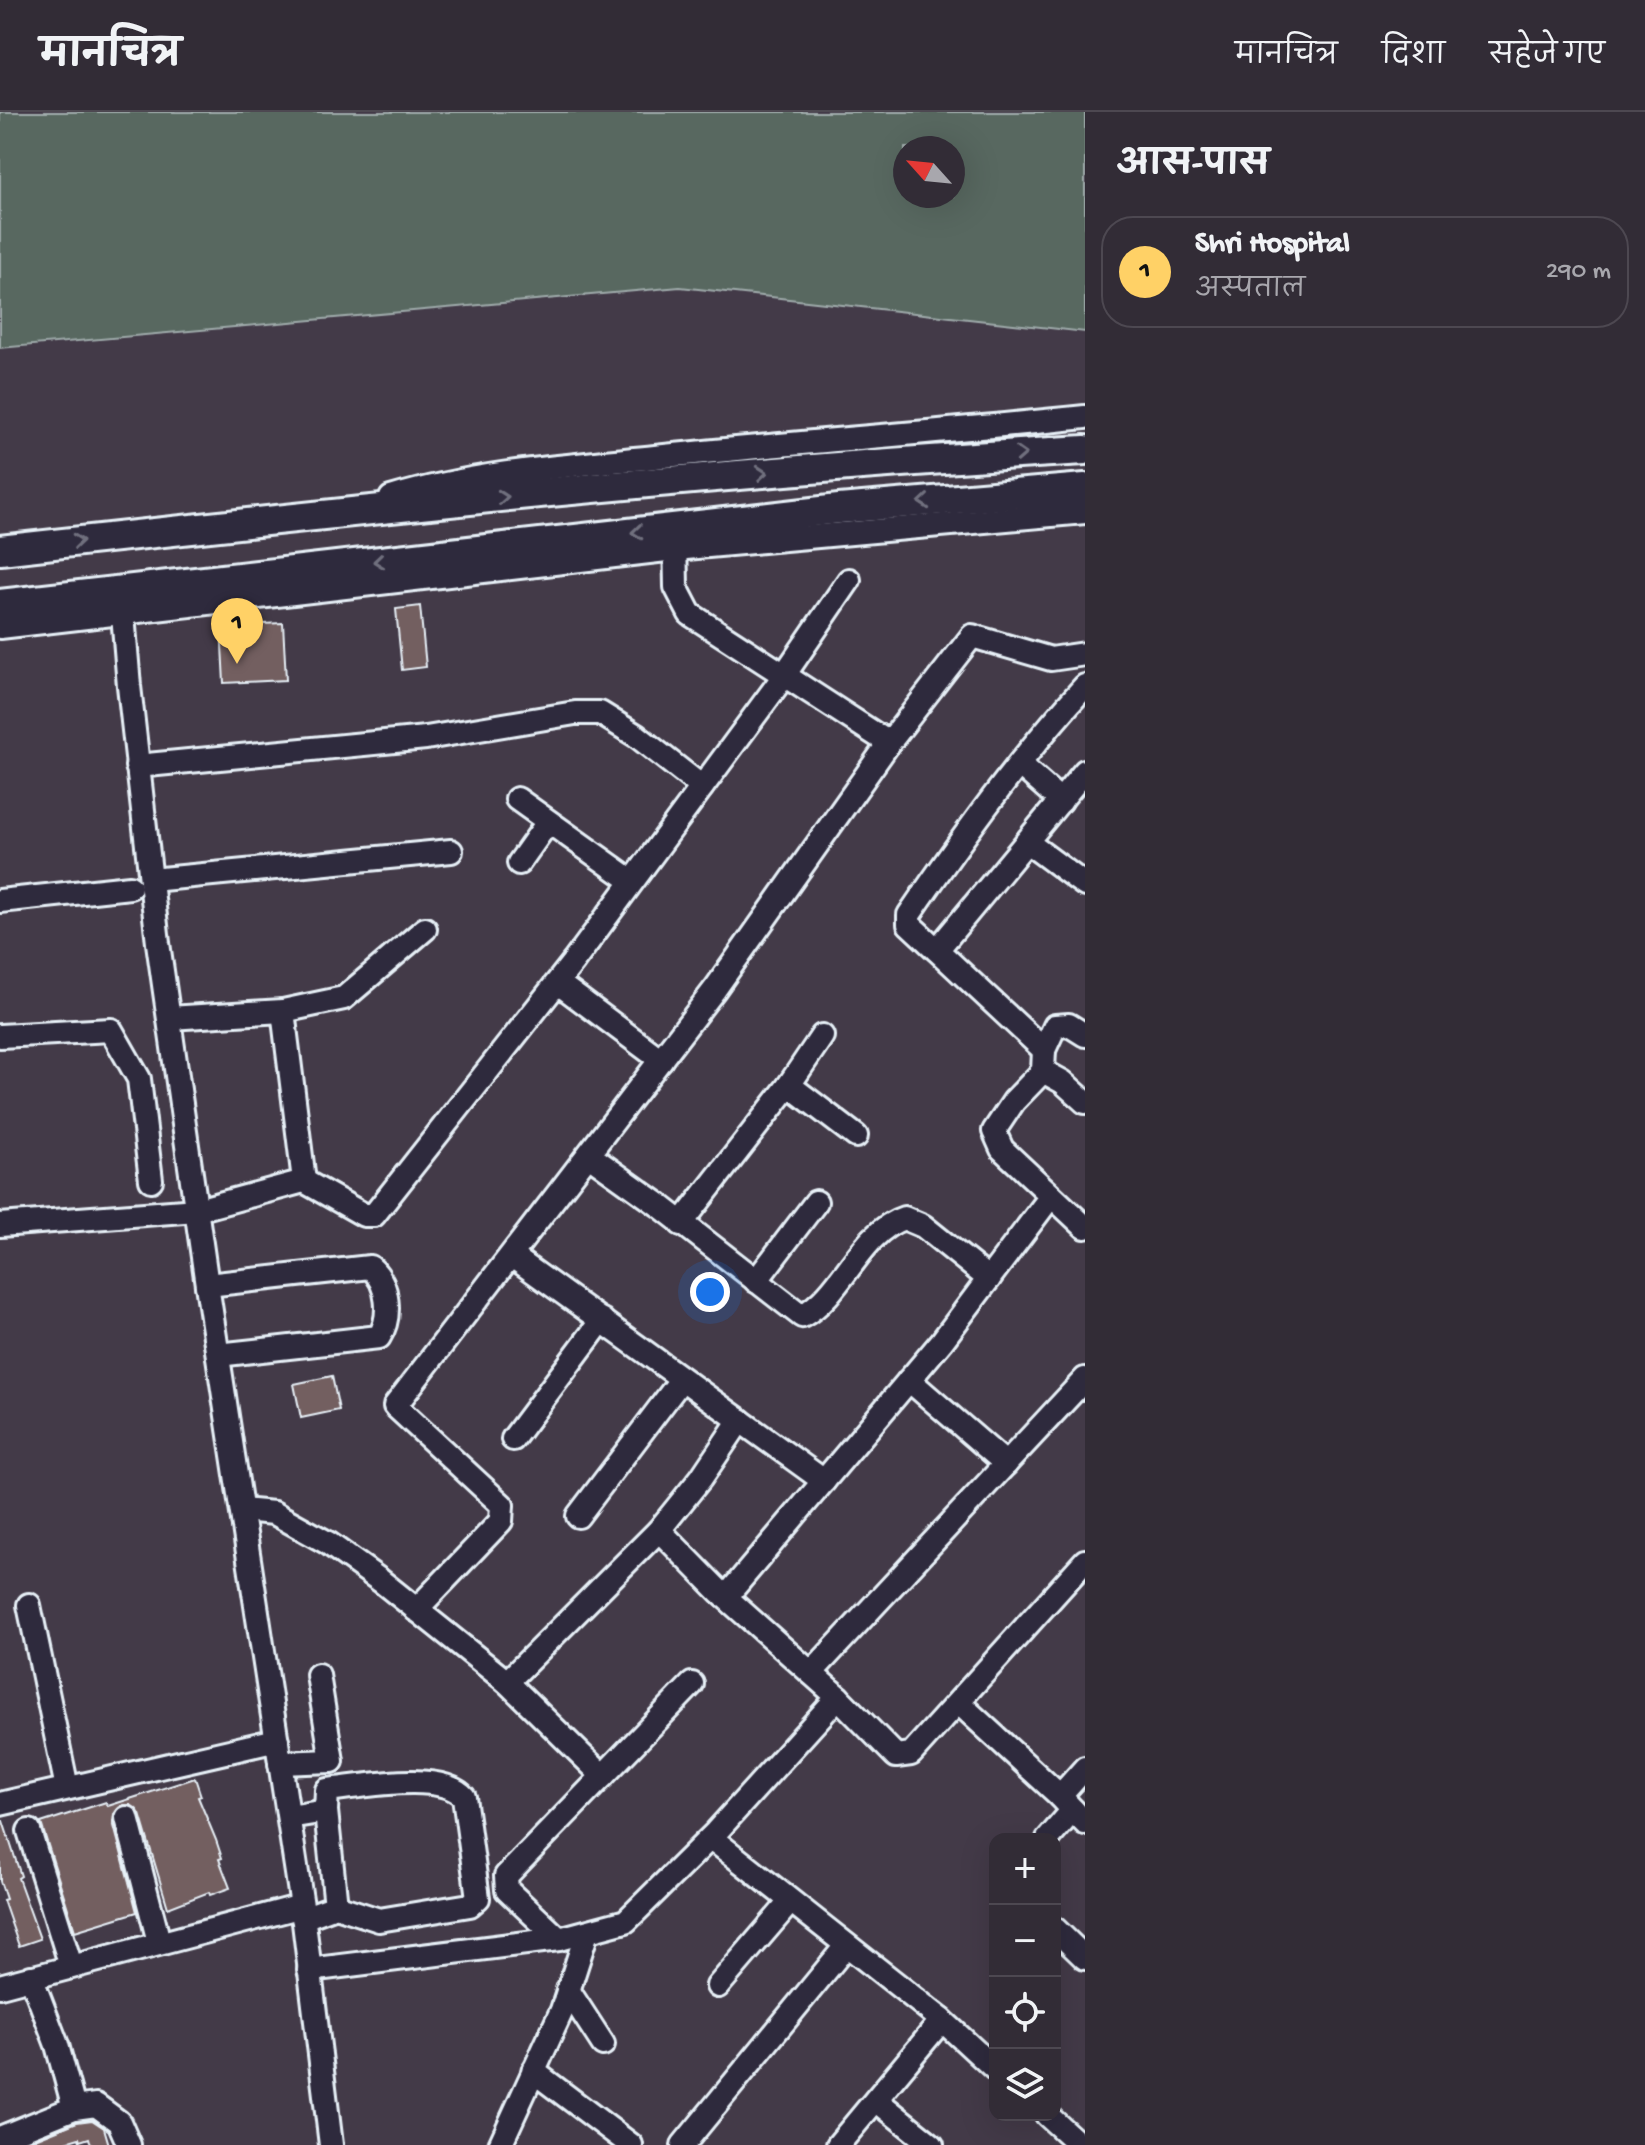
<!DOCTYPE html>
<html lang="hi">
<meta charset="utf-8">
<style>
:root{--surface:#322c36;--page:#3d3842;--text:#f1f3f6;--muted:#a8a7ad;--line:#4d4851;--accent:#ffd166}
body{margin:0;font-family:"Gochi Hand","Playpen Sans Deva",sans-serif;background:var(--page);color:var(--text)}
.controls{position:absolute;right:24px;bottom:24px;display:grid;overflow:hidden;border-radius:16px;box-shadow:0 8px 32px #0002}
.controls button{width:72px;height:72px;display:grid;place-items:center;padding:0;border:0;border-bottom:2px solid var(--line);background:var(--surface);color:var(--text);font:40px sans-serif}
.compass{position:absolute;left:893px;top:24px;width:72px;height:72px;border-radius:50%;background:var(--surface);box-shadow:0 8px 32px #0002;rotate:297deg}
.you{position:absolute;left:710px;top:1180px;width:28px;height:28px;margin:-20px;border:6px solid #fff;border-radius:50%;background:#1a73e8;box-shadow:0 0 0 12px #1a73e833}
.badge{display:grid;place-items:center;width:52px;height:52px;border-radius:50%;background:var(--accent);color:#111;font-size:26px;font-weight:700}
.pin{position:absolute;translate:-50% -66px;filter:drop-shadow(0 2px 4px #0008)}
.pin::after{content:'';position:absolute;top:42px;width:28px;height:24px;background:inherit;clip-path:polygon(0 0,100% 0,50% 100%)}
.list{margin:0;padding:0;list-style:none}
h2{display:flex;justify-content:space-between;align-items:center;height:104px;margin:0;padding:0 32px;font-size:34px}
h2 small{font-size:26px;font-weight:400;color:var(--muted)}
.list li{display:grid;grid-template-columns:52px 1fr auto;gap:24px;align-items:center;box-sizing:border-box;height:112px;margin:0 16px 16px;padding:0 16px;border:2px solid var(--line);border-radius:32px}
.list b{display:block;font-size:30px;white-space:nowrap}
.list p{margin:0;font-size:26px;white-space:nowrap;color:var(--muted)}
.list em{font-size:26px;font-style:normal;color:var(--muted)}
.icon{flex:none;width:44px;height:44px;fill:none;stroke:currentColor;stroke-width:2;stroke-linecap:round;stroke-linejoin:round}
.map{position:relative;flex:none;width:1085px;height:2033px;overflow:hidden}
header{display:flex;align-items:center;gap:48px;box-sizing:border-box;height:112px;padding:0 40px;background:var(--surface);border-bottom:2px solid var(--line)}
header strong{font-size:38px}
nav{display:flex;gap:44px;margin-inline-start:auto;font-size:28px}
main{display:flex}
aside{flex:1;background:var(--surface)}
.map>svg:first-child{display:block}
</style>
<header>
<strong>मानचित्र</strong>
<nav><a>मानचित्र</a><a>दिशा</a><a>सहेजे गए</a></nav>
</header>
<main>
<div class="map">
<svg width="1085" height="2033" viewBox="0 0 1085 2033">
<rect width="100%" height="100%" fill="#433a48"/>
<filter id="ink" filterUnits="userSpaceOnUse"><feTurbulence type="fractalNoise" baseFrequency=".0125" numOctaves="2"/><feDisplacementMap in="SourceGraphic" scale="16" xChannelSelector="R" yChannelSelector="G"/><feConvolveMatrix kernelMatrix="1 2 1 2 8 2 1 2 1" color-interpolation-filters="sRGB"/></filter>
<g filter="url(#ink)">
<!-- green -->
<path fill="#586860" stroke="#a0acac" stroke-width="2" fill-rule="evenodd" d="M0,0H1085V220L680,175L0,236ZM905,36H953V84H905Z"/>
<!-- building -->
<g fill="#735e60" stroke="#e8f1f8" stroke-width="2">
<path d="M420,494L426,555L402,558L396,497Z"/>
<path d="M283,511L286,568L224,571L221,514Z"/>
<path d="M332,1264L339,1298L301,1306L294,1272Z"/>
<path d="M195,1666L201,1684L198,1685L216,1728L222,1746L219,1747L230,1776L210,1783L209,1780L168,1796L140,1702L131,1693H123L114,1702L113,1710L137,1800L75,1819L41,1711L106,1690L108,1694Z"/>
<path d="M0,1709H3L21,1764L18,1766L40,1827L19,1834L3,1788L6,1787L0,1769Z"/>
<path d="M92,2008L104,2016L109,2033H91L89,2026L80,2029L79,2026L56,2033H36L35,2027L77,2010Z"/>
</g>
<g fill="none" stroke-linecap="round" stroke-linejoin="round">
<defs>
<g id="minor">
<path d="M391,386C477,360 566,354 655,345C798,330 942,320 1085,305"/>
<path d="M675,424L676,475L690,502L889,631"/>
<path d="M121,479L129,574L158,831L207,1173L302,1794L331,2033"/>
<path d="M0,515L675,437L1085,400"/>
<path d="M1019,652L1061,689"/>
<path d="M137,654L426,626L575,601H600L637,624L702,675"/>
<path d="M517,687L632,769"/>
<path d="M1027,730L1085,773"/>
<path d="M519,751L548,710"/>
<path d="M151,768L451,739"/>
<path d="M0,789L130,775"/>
<path d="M937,838L1085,659"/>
<path d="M558,871L661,948"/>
<path d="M283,899L304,1069"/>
<path d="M169,906L283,899L344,886L425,817"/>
<path d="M1085,923L1069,913L1055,914L1044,938L1043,959L1014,989L994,1019L1002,1037L1085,1115"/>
<path d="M0,924L111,918L139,967L151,1068"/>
<path d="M1044,938L909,812V803C963,724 1020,645 1085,574"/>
<path d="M1043,959L1063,970L1085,990"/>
<path d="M789,973L822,924"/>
<path d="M589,1043L659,1093L802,1204C844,1181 860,1120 904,1106L923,1114L989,1167"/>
<path d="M681,1112L789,973L856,1024"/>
<path d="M0,1113L197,1098L304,1069L364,1103H374L574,849L778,572L849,468"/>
<path d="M512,1144L824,1369"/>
<path d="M756,1169L816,1090"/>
<path d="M207,1173L370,1155C389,1171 392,1205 379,1225L218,1243"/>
<path d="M909,1268L1006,1352"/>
<path d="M513,1327L602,1208"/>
<path d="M242,1398L274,1401L328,1431L381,1469L507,1570L603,1664"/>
<path d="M578,1404L681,1268"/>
<path d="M659,1418L721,1481L838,1585L896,1644L911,1642L1085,1449"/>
<path d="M726,1485L942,1229L1051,1084"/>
<path d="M29,1493L67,1676"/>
<path d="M416,1498L501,1409L502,1393L395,1294L715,877L889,631L972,524L1051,547L1085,542"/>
<path d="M811,1561L1085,1267"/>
<path d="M507,1570L659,1418L701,1366L740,1308"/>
<path d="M959,1591L1060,1684L1085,1711"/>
<path d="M280,1651L332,1649L318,1563"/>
<path d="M1060,1684L1085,1656"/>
<path d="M0,1692L277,1628"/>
<path d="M289,1705L326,1699L336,1794"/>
<path d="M127,1706L159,1830"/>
<path d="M29,1719L71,1854"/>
<path d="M711,1726L942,1908L995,1957"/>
<path d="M1048,1727L1073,1698"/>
<path d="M303,1806L336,1794L379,1808L470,1793L478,1786L464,1685C441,1658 360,1675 327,1678L326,1699"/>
<path d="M1055,1817L1085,1846"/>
<path d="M559,1827L507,1778L506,1764L692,1572"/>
<path d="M309,1858L559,1827L626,1809L716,1720L838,1585"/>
<path d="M31,1865L57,1933L74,1996"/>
<path d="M0,1874L302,1794"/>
<path d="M718,1874L790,1790"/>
<path d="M568,1878L603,1932"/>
<path d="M533,1959L631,2033"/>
<path d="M876,1988L932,2033"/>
<path d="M1047,2003L1080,2033"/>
<path d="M0,2026L74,1996L96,1993L119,2010L129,2033"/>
<path d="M500,2033L562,1898L587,1820"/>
<path d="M683,2033L846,1834"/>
<path d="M838,2033L942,1908"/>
</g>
<g id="major">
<path d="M0,438C361,398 722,359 1085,338"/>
<path d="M0,492L839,397L1085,376"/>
</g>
</defs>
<!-- minor casing -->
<use href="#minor" stroke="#e8f1f8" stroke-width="28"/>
<!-- major casing -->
<use href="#major" stroke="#e8f1f8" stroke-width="34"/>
<!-- minor -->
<use href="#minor" stroke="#2f2a3d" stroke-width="22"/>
<!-- major -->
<use href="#major" stroke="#2f2a3d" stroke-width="28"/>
</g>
<!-- one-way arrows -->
<defs><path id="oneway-chevron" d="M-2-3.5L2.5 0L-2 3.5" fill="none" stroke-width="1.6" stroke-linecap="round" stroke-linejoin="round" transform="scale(2)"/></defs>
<g stroke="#70707e">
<use href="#oneway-chevron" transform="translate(1021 342) rotate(-3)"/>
<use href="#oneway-chevron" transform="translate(762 361) rotate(-5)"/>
<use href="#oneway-chevron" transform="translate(503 385) rotate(-5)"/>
<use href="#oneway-chevron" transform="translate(924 390) rotate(175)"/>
<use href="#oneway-chevron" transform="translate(637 420) rotate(174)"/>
<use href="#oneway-chevron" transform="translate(78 429) rotate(-6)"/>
<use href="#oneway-chevron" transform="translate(379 449) rotate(174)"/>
</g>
</g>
</svg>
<div class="controls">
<button>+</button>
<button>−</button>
<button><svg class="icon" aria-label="locate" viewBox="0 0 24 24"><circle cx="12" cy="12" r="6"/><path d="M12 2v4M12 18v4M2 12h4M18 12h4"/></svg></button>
<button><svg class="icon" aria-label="layers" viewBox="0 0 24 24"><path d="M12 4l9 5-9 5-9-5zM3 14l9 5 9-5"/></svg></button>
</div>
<svg class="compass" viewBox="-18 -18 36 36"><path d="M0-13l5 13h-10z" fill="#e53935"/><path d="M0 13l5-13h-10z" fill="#a8a7ad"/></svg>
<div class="you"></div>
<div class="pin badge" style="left:237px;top:552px">1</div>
</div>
<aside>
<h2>आस-पास<small></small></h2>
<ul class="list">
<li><span class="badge">1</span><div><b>Shri Hospital</b><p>अस्पताल</p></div><em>290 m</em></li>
</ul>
</aside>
</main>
